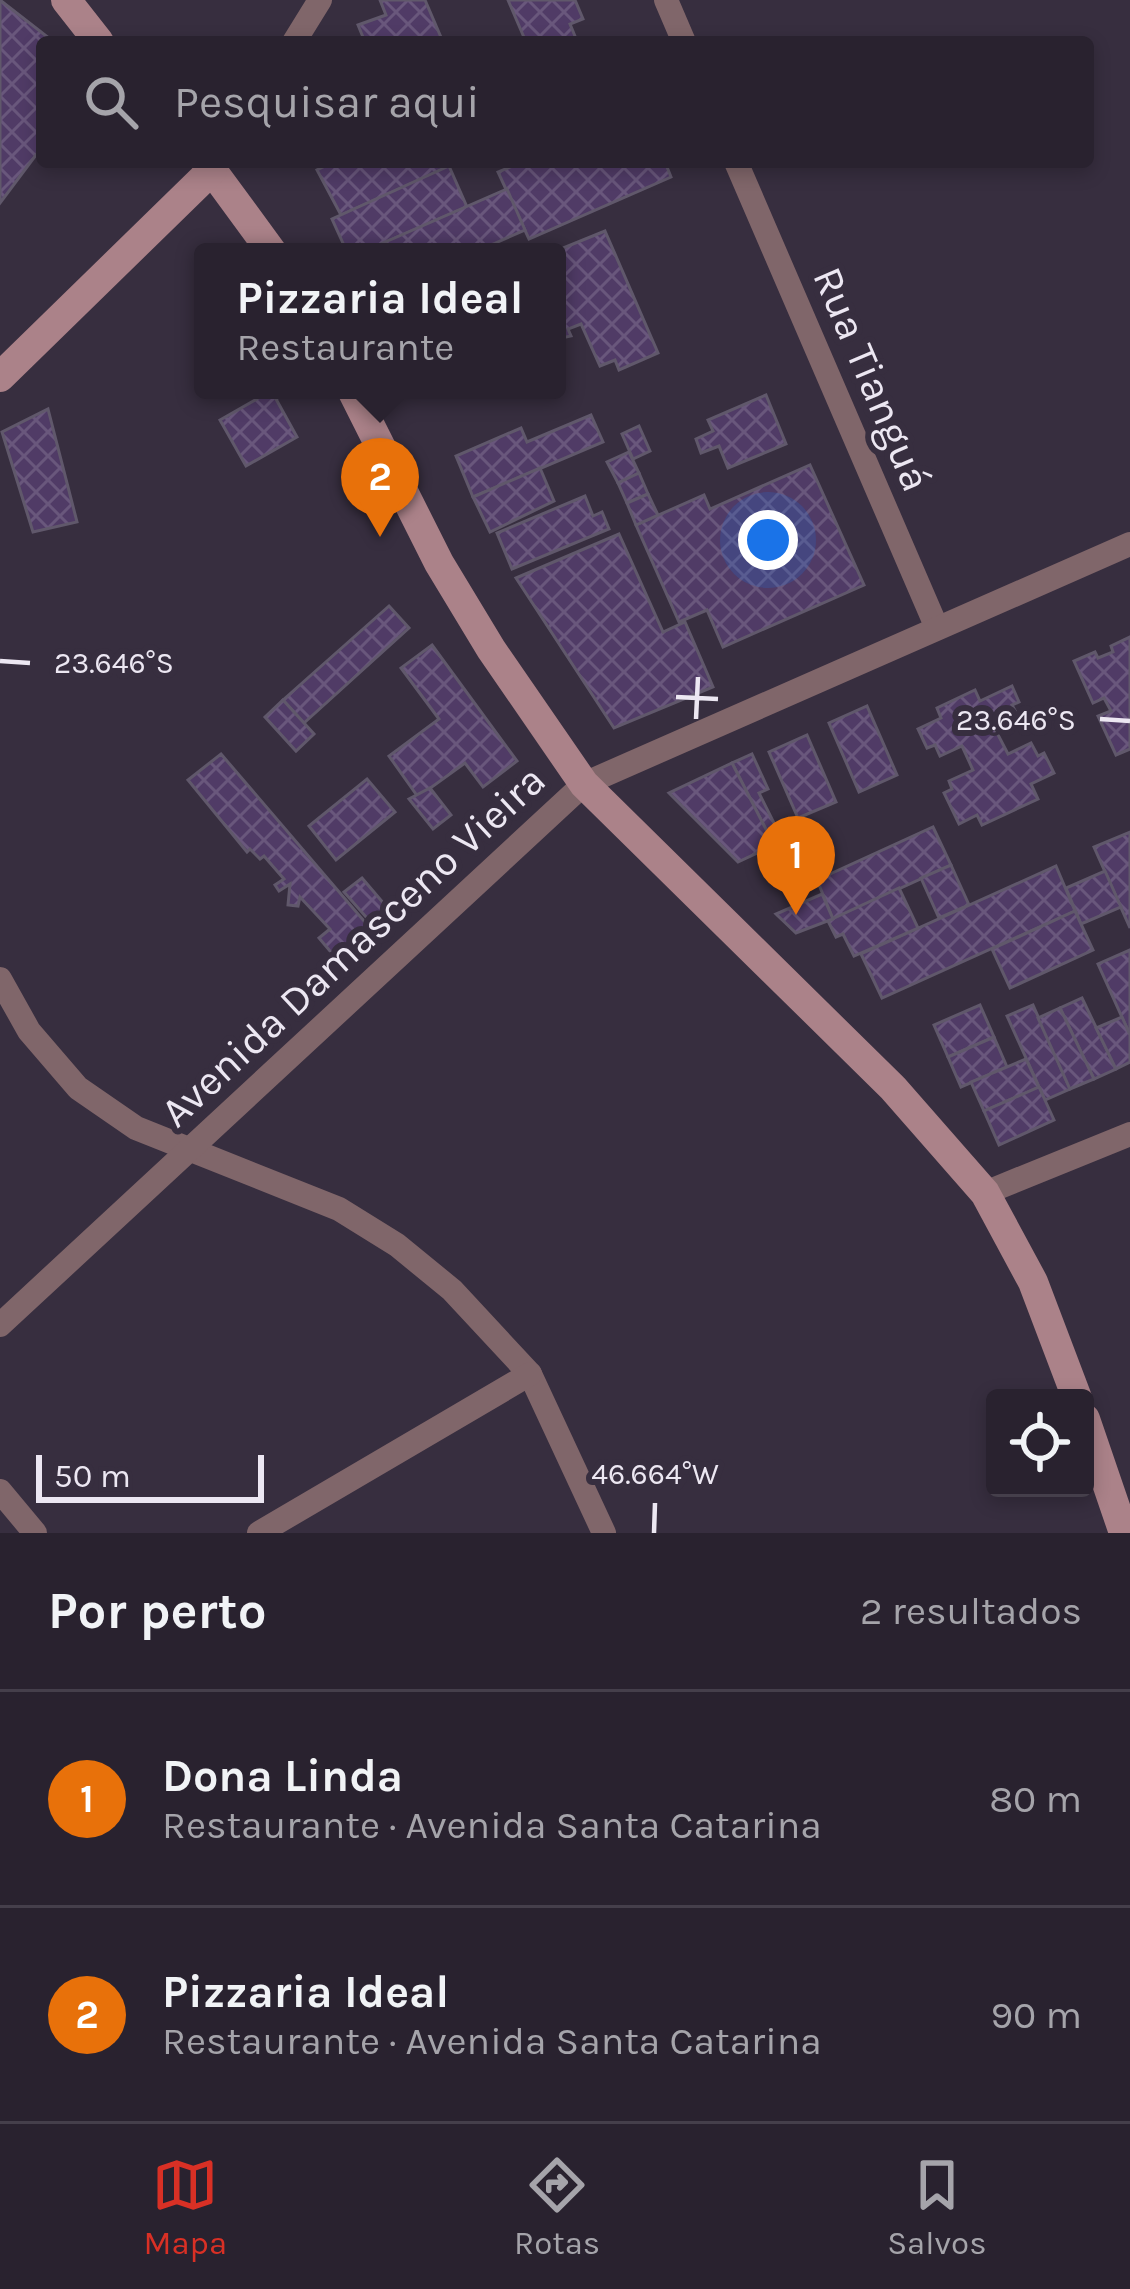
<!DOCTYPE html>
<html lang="pt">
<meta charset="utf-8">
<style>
:root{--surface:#29222f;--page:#352f3b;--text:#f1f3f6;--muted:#a5a4aa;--line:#453f4b;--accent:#d93025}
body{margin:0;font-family:Karla,sans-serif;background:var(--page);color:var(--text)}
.controls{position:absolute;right:36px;bottom:36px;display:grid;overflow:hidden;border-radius:12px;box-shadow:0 6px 18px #0003}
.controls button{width:108px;height:108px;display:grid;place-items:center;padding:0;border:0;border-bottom:3px solid var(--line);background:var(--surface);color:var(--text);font:60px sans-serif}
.scale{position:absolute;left:36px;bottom:30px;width:228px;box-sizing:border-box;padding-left:12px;border:6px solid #ece7f2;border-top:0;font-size:33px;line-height:42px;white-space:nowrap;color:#ece7f2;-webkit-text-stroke:9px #372e3f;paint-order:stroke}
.you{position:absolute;left:768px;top:540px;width:42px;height:42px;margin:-30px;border:9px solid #fff;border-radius:50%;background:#1a73e8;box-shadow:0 0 0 18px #1a73e833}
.badge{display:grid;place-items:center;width:78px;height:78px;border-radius:50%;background:var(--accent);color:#fff;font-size:39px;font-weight:700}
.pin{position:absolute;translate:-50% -99px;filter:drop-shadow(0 3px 6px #0008)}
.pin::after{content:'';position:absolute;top:63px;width:42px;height:36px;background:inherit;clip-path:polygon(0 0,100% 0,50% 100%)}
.popup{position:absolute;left:194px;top:243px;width:372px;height:156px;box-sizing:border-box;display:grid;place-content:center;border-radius:12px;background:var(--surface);filter:drop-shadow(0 3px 9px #0005);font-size:39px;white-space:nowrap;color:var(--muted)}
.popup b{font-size:45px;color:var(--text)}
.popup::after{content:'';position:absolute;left:50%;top:100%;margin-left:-24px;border:24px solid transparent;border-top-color:var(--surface)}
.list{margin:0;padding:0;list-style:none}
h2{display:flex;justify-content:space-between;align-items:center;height:156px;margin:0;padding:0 48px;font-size:51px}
h2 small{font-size:39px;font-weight:400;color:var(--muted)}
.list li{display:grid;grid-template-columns:78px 1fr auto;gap:36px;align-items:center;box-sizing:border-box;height:216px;padding:0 48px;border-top:3px solid var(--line)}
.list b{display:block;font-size:45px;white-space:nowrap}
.list p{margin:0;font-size:39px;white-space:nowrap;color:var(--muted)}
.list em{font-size:39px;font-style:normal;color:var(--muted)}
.icon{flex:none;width:66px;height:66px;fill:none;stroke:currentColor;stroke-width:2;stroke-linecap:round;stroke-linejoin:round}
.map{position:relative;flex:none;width:1130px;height:1533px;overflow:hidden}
.search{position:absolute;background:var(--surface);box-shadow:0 6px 18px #0003;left:36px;right:36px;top:36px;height:132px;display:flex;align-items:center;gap:30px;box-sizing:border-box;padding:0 42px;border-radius:12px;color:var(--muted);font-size:45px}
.sheet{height:588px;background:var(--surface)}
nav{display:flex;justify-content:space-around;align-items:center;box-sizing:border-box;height:168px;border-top:3px solid var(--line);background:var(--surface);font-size:33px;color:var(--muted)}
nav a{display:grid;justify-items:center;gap:6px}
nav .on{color:var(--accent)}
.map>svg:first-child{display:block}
</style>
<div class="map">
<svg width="1130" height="1533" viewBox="0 0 1130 1533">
<defs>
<pattern id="building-cross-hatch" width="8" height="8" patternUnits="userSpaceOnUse" patternTransform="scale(3)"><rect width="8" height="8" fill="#503b66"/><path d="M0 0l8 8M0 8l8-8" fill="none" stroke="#69577c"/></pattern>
</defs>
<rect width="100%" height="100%" fill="#372e3f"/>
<!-- building -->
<g fill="url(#building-cross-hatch)" stroke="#60586b" stroke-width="3">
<path d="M0,0L54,42H42V147L0,203Z"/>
<path d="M380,0H425L443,42H365L358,25L386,15Z"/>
<path d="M508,0H575L583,19L570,24L577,41L526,42Z"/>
<path d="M333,162H459L341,215L317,170Z"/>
<path d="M665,162L671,177L529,239L498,172L522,162Z"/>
<path d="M449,166L467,207L363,252H347L332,219Z"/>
<path d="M507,189L525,230L475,252H376L374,247Z"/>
<path d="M605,231L658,353L619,370L615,360L600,366L581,324L568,329L571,336L557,339V280L561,278L557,268L558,250Z"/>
<path d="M259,390H293L276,399L297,437L246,466L220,420L262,396Z"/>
<path d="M766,395L786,444L728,468L719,446L701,453L696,439L713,431L708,420Z"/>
<path d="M48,409L77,522L33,532L2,432Z"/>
<path d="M591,415L603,442L473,497L456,456L521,428L527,442Z"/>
<path d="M639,426L650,451L633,459L622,434Z"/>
<path d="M629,452L639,473L618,483L607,462Z"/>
<path d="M810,465L864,585L723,647L707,610L679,622L636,525L704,495L710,509Z"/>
<path d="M540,468L554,501L490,532L473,497Z"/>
<path d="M639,473L648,494L627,503L618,483Z"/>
<path d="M648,494L658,515L636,525L627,503Z"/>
<path d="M585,496L593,516L602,512L609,529L512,569L497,533Z"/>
<path d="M619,534L663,632L685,622L713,687L614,728L516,578Z"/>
<path d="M389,606L409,628L304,723L283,700Z"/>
<path d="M1130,637V749L1116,755L1098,716L1111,711L1104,698L1093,703L1074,661L1095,652L1098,658L1113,652L1111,646Z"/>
<path d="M432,645L517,761L483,787L465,763L418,797L389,756L439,719L401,668Z"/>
<path d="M1012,686L1019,702L1012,705L1019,718L995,729L1008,754L1031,743L1038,756L1044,753L1054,773L1031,784L1038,799L982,825L977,815L959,824L944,793L952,789L949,781L973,770L962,746L940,756L935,745L927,748L918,729L941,718L937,708L975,690L980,701Z"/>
<path d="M283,700L314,734L296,751L265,717Z"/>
<path d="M867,706L897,775L859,792L829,723Z"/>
<path d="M807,735L836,802L798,818L769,752Z"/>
<path d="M221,754L370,928L335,957L319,938L330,929L300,897L298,906L288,905L290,884L279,891L275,885L284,879L264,856L260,859L250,849L247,852L188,780Z"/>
<path d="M752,754L768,789L759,793L783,841L774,845L732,763Z"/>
<path d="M732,763L774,845L738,862L669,793Z"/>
<path d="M367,779L395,812L336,860L309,826Z"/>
<path d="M430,788L451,815L433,829L409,799Z"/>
<path d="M933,827L951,865L833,919L817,880Z"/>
<path d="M1130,832V928L1094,847Z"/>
<path d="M951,865L969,905L939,918L921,878Z"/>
<path d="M1056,866L1075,911L882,998L861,954Z"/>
<path d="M1105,871L1121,907L1081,924L1066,888Z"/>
<path d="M362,878L391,912L374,926L344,892Z"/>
<path d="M899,888L918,928L854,956L843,934L836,937L828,921Z"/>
<path d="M822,894L833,919L796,933L776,914Z"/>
<path d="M1075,911L1093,950L1010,988L992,949Z"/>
<path d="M1130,950V1035L1098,964Z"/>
<path d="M1082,998L1116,1069L1094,1079L1060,1008Z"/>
<path d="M980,1005L994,1037L948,1057L934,1025Z"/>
<path d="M1033,1005L1070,1089L1045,1100L1007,1016Z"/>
<path d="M1060,1008L1094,1079L1070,1089L1038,1018Z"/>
<path d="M1122,1017L1130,1035V1062L1116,1069L1096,1028Z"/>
<path d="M994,1037L1007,1067L961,1087L948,1057Z"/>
<path d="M1026,1059L1039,1087L984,1111L971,1082Z"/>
<path d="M1039,1087L1054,1120L999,1145L984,1111Z"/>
</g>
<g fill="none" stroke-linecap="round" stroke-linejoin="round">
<!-- street -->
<g stroke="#80666a" stroke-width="24">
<path d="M666,0L684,42"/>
<path d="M294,42L320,0"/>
<path d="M736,162L937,628"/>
<path d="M0,979L29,1031L78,1088L136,1128L339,1209L397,1245L452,1290L530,1374L604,1533"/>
<path d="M985,1193L1130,1134"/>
<path d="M0,1325L584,784L1130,544"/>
<path d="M0,1491L35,1533"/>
<path d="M259,1533L530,1374"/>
</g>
<!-- secondary -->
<g stroke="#ab8289" stroke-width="30">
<path d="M66,0L99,42"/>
<path d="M206,162L272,252"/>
<path d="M0,377L212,170"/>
<path d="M352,390L439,563L491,649L584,784L893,1088L985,1193L1033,1282L1077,1398"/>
<path d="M1085,1419L1124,1533"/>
</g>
</g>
<!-- ticks -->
<path fill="none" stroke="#ece7f2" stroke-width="4.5" d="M0,661L30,663M676,697L718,699M696,719L698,677M1100,719L1130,721M654,1533L655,1503"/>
<g text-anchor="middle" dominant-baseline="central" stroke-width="12" stroke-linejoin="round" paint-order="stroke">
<!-- street labels -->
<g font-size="42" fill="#ece7f2" stroke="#372e3f">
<text transform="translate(872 379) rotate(67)">Rua Tianguá</text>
<text transform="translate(353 946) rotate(-43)">Avenida Damasceno Vieira</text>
</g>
</g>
<g font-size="30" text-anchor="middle" fill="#ece7f2" stroke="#372e3f" stroke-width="12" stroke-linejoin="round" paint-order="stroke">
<text x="114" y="673">23.646°S</text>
<text x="1016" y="730">23.646°S</text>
<text x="655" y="1484">46.664°W</text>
</g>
</svg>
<div class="controls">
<button><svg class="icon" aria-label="locate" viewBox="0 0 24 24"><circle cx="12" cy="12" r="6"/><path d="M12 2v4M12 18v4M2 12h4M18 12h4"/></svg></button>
</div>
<div class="scale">50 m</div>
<div class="you"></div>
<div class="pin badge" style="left:796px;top:915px;background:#e8710a">1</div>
<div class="pin badge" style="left:380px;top:537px;background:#e8710a">2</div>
<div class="popup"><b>Pizzaria Ideal</b>Restaurante</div>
<div class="search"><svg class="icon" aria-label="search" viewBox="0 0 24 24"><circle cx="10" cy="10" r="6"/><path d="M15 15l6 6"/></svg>Pesquisar aqui</div>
</div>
<section class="sheet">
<h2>Por perto<small>2 resultados</small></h2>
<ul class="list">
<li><span class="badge" style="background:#e8710a">1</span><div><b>Dona Linda</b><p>Restaurante · Avenida Santa Catarina</p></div><em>80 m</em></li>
<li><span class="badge" style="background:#e8710a">2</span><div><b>Pizzaria Ideal</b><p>Restaurante · Avenida Santa Catarina</p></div><em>90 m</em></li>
</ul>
</section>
<nav>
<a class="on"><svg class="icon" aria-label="map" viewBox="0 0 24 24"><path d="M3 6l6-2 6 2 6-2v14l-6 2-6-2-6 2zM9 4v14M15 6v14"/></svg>Mapa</a>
<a><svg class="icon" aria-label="directions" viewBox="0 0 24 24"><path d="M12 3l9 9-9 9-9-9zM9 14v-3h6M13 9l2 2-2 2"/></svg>Rotas</a>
<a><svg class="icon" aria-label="saved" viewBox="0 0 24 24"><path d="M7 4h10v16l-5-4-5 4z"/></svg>Salvos</a>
</nav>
